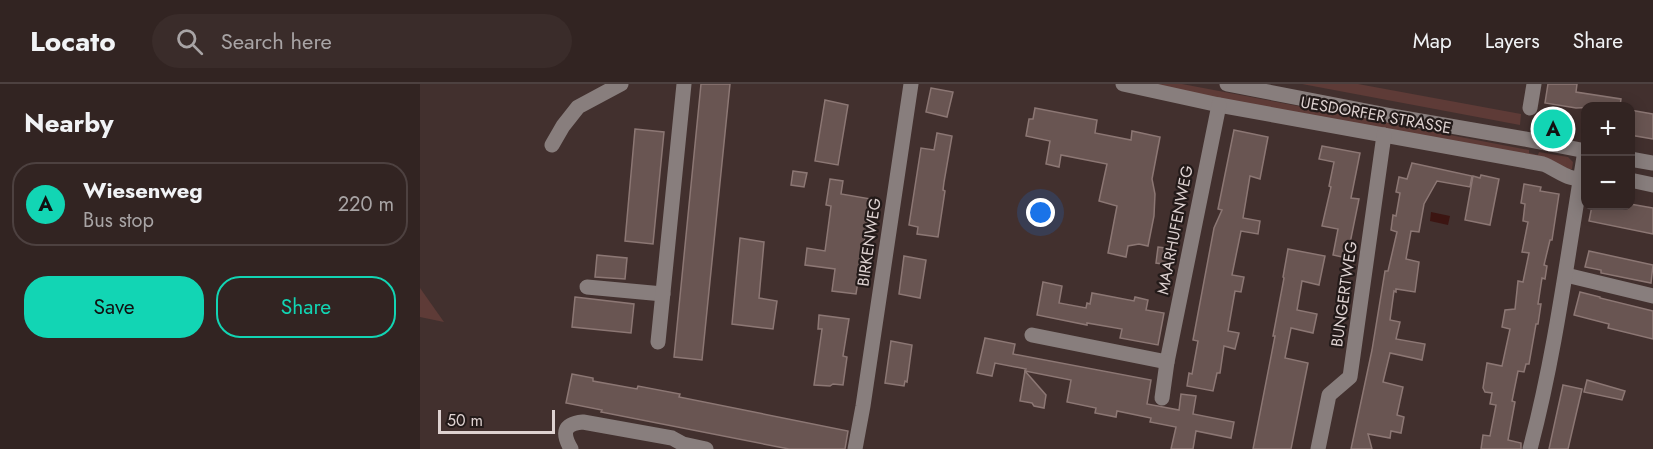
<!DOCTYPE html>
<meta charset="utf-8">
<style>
:root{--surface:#322422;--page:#3a2c2a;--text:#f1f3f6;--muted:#a8a4a5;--line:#4d4140;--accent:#12d5b4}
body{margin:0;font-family:Jost,sans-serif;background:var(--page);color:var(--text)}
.controls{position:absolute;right:18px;top:18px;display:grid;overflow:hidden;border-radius:12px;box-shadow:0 3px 15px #0003}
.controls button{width:54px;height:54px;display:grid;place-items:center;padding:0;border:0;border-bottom:2px solid var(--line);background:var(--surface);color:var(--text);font:30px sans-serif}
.scale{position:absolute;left:18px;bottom:15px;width:117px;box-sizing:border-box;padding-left:6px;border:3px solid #ded2d1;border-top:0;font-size:16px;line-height:21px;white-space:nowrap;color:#ded2d1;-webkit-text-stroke:4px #231a19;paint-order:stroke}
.you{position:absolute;left:621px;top:129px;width:21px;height:21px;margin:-15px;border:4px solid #fff;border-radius:50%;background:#1a73e8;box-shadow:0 0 0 9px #1a73e833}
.badge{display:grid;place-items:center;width:39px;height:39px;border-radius:50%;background:var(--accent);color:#111;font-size:20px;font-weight:700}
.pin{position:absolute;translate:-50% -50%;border:3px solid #fff;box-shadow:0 2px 6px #0006}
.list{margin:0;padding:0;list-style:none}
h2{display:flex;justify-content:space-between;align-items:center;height:78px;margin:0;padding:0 24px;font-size:26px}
h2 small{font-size:20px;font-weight:400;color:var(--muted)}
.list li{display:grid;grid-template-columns:39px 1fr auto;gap:18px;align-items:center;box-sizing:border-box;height:84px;margin:0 12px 12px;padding:0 12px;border:2px solid var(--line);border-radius:24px}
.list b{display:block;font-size:22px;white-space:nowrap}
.list p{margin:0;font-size:20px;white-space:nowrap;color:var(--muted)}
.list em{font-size:20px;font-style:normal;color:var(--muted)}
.actions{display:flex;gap:12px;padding:18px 24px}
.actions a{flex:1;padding:14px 0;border:2px solid var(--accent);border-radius:24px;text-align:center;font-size:21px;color:var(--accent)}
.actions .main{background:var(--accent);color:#111}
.icon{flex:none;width:33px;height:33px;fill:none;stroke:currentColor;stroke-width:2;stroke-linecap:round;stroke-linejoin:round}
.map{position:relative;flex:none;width:1233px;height:365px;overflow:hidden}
header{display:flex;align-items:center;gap:36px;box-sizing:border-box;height:84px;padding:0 30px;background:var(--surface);border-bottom:2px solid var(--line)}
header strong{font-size:28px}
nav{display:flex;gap:33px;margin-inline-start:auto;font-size:21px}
.search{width:420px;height:54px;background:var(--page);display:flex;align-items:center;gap:15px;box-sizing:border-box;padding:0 21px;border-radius:33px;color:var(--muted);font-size:22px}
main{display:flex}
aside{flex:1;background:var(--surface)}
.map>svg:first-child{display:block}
</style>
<header>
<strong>Locato</strong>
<div class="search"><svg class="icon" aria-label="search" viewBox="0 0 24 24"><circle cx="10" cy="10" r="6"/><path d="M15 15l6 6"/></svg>Search here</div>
<nav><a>Map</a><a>Layers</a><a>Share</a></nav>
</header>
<main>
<aside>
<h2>Nearby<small></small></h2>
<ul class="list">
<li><span class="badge">A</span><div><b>Wiesenweg</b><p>Bus stop</p></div><em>220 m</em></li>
</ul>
<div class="actions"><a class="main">Save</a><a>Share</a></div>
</aside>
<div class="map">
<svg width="1233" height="365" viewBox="0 0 1233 365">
<rect width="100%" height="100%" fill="#42302e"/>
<!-- green -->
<g fill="#5e3b37">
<path d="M722,0H762L1109,66V69L1118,71L1119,68L1148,73L1153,78L1152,85H1149Z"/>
<path d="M882,0H938L1101,30L1100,41Z"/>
<path d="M0,204L24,238L0,233Z"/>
</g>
<!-- water -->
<path fill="#3c1512" d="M1011,128L1030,132L1028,141L1010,137Z"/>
<!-- building -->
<g fill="#695552" stroke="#8c7774" stroke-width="1.5">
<path d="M281,0H310L282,276L254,273Z"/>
<path d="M1128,0H1157L1156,8L1201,15L1200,22L1156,24L1125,19Z"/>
<path d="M511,4L533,8L527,33L506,28Z"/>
<path d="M405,16L428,21L418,81L395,77Z"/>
<path d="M615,24L677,36L675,49L711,56L712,47L740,53L732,95L735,110L734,132L728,162L719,160L708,162L706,173L688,169L697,122L679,117L687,80L641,71L639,83L626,80L630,57L606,52L609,35H613Z"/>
<path d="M1210,26L1233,30V55L1210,51Z"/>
<path d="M215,45L244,48L233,160L205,157Z"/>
<path d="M814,46L848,53L840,95L830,92L823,134L840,137L838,150L821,147L812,191L824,193L821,208L815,207L808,247L819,249L815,265L804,262L800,289H797L793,307L767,302L769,289L772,290L778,257L773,256L794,144L802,126L798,125Z"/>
<path d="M517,49L532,52L524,98L523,106L525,107L518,153L497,150L498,143L489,141L501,64L514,66Z"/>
<path d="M902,62L940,69L931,114L939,115L927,174L913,171L918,145L902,142L911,103L909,102L914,78L899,75Z"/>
<path d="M992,79L1052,92L1050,103L1017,97L1004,120L999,148L991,147L986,175L999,178L995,208L976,205V208L974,207L970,236L980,238L976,255L1005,260L1002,276L970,269L963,298L983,303L977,331L984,333L981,349L971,347L970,354L948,350L952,365H931L952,266L965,187H968L977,148L971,146L973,131L976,132L980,109L976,108L979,93L987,95Z"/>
<path d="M373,87L387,89L384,103L371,101Z"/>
<path d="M1061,91L1079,95L1070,141L1045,136L1053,92L1060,94Z"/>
<path d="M410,95L423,97L421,110L451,115L436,210L412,207L415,185L385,181L387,164L405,167L411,122L406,121Z"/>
<path d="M1104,100L1121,103L1120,107L1139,110L1132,156H1130L1124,181L1127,182L1125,195L1122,194L1118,220H1121L1118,240H1116L1109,280H1106L1104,288L1098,287L1092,317L1095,318L1088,356L1101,359V365H1061L1063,351L1070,352L1076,321L1070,320L1072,309L1065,308L1063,304L1067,279L1082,282L1090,245L1082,243L1085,226L1095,225L1098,197L1103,198L1109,169L1102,168L1108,138L1103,137L1105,120L1101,119Z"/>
<path d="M1210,120L1233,124V150L1169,137L1172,122H1210Z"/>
<path d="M320,154L344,158L339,214L357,217L353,245L312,240Z"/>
<path d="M738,163L752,165L749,181L736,179Z"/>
<path d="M868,165L905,172L899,201L882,197L877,226L897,230L893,249L871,244L865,274L888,279L871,365H833L855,252H853L864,194L863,193Z"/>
<path d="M1169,167L1233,181L1231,199L1181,189V186L1165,183Z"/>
<path d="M177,171L207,174L205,195L175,193Z"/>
<path d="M484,172L506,176L500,214L479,210Z"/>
<path d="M623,198L642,202L639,219L666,224L667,219L670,220L672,209L714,217L715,213L728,216L726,226L744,229L738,261L700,254L702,245L667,239V241L617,231Z"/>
<path d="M1160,208L1180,213V214L1233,227V255L1188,244L1189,240L1154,231Z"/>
<path d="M155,213L214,220L211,249L152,243Z"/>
<path d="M399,231L429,235L423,272L427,273L423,301L413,300L410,302L394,301L402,245H398Z"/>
<path d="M565,254L595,260L593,270L731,296L727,320L759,326L761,310L776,312L773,330L814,338L811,354L776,347L773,365H751L756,343L730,338L731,334L697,327L696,333L675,329L676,324L647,318L651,296L605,287L606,285L575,279L572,292L557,289Z"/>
<path d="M471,257L492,261L487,298L485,297L484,302L465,299Z"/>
<path d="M605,287L626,311L624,324L614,322L612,319L600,317Z"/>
<path d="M152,290L173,294V297L217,305L218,302L260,310L259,313L428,347L425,365H369L181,328L182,326L146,319Z"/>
<path d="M1167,296L1205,307L1202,316L1164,308Z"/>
<path d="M1143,301L1162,305L1148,365H1129Z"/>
</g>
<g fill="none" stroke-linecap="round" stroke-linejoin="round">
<!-- minor -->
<g stroke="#887e7d" stroke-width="15">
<path d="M703,0L799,21L1123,80C1137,85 1151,100 1166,92"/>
<path d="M807,0L967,31L1105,55L1166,67"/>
<path d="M1110,24L1114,0"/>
<path d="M132,61L143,42L158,23L201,0"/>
<path d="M1210,75L1233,79"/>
<path d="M1210,96L1233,101"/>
<path d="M1146,191L1233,212"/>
<path d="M167,203L243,210"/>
<path d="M612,251L747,278L799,21"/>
<path d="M238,258L264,0"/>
<path d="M742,314L747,278"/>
<path d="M151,365C142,349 143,340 163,338L252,354L263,360L286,365"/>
<path d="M435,365L443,322L491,0"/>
<path d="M898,365L909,311L930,293L964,51"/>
<path d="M1110,365C1136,267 1148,167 1165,67"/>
</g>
</g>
<g text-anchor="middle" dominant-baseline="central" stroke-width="4.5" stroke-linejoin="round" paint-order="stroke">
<!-- street labels -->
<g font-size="16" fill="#ded2d1" stroke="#231a19">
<text transform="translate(956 31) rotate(10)">UESDORFER STRASSE</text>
<text transform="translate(755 146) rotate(-79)">MAARHUFENWEG</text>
<text transform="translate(449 158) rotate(-82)">BIRKENWEG</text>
<text transform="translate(924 210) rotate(-82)">BUNGERTWEG</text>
</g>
</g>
</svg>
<div class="controls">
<button>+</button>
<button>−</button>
</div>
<div class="scale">50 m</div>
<div class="you"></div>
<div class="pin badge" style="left:1133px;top:45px">A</div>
</div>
</main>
